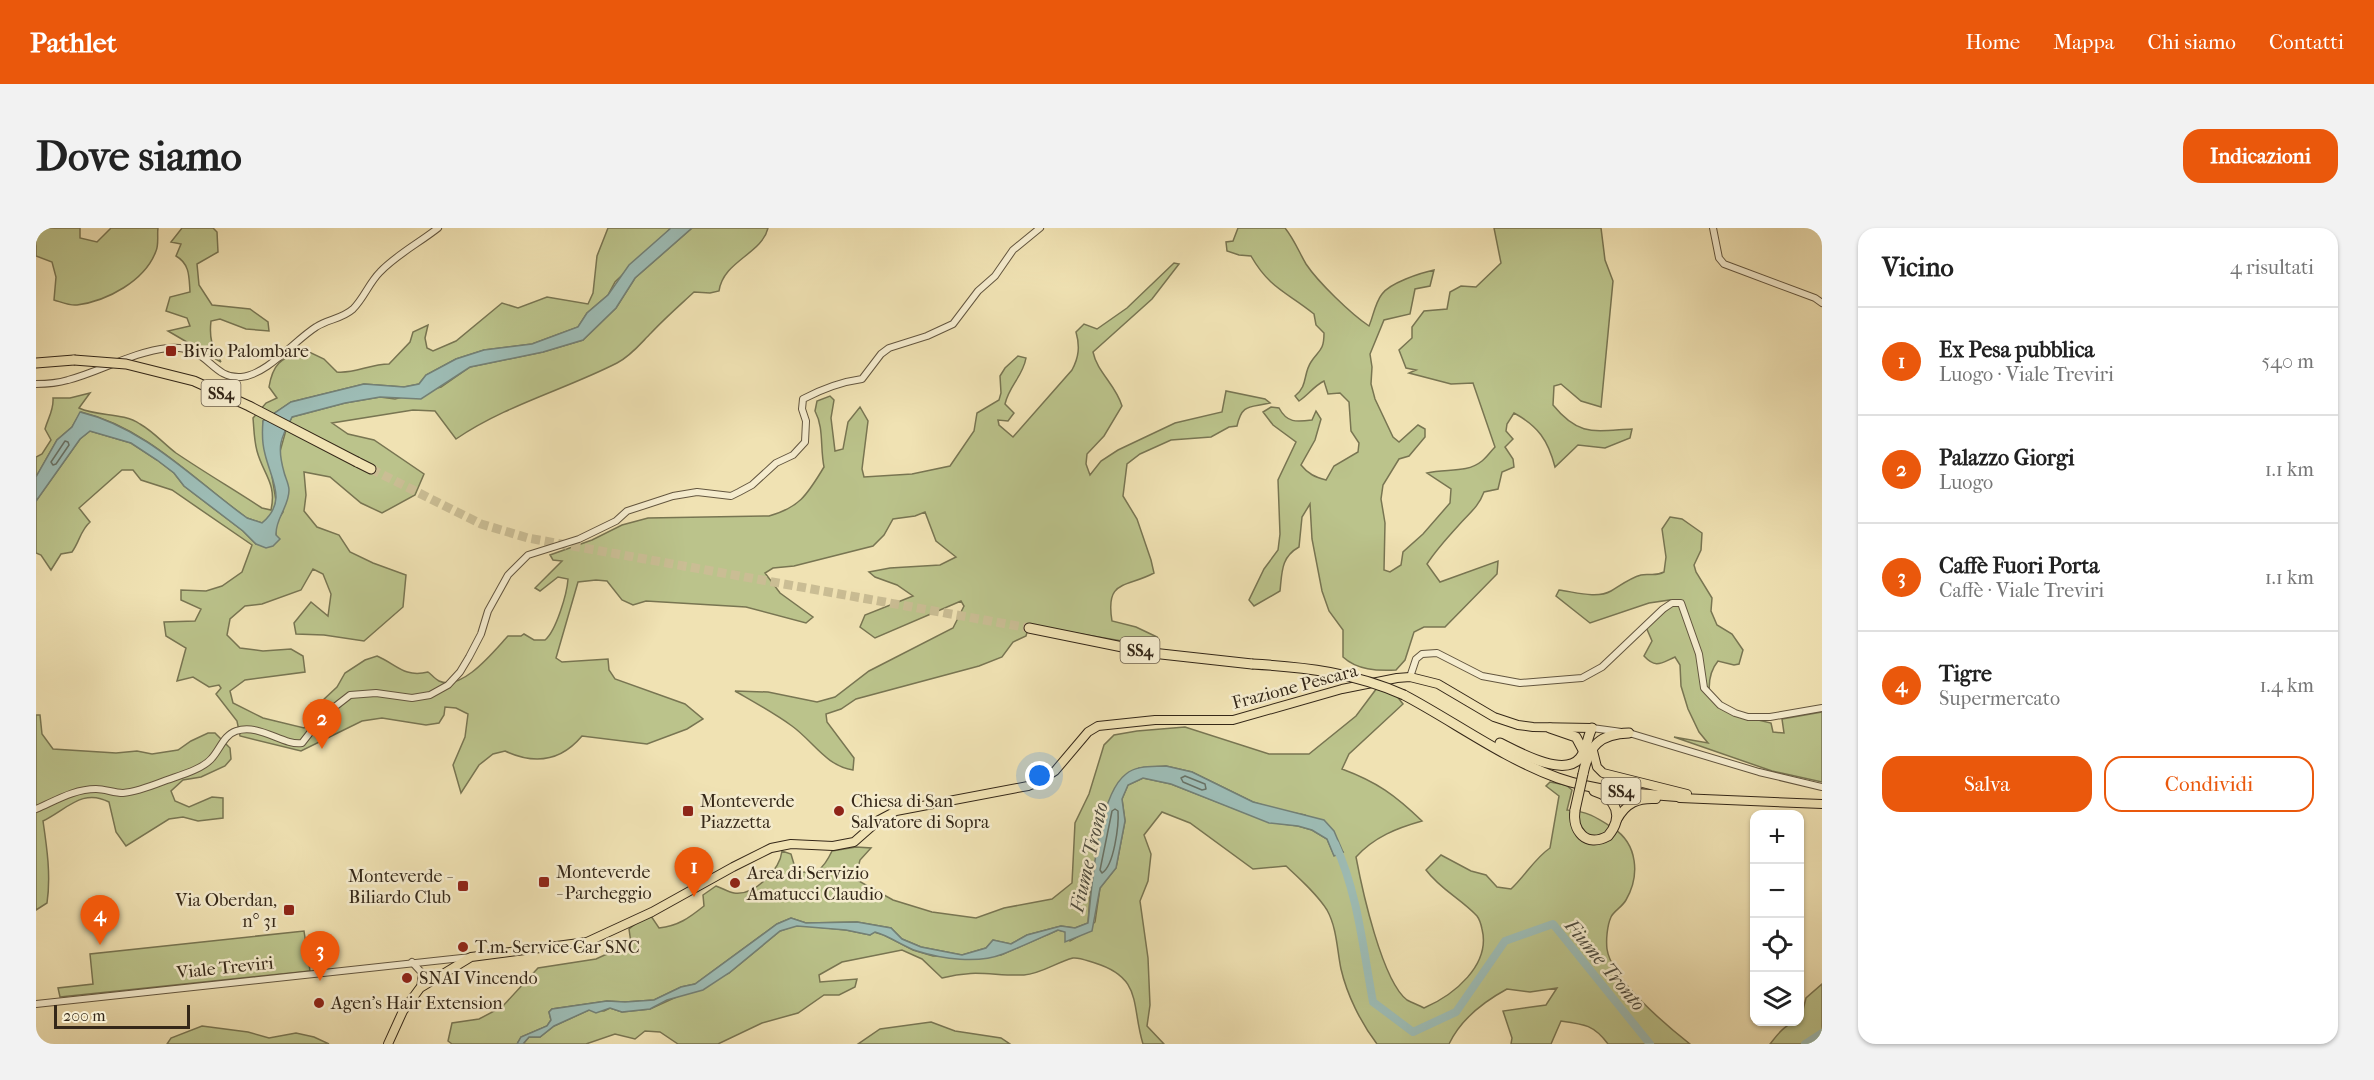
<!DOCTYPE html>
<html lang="it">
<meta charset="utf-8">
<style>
:root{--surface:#fff;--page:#f2f2f2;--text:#222;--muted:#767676;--line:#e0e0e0;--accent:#ea580c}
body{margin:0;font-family:"IM FELL French Canon",serif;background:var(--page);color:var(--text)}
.controls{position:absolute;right:18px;bottom:18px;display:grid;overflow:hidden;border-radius:12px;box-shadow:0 2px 4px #0004}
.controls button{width:54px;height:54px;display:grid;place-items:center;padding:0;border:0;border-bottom:2px solid var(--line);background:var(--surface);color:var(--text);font:30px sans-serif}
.scale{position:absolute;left:18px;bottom:15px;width:136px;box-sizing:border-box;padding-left:6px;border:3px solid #342718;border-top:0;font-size:16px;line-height:21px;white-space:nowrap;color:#342718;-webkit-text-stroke:4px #f5ecce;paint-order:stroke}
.you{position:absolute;left:1004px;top:548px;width:21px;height:21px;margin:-15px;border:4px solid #fff;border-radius:50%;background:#1a73e8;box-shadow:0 0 0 9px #1a73e833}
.badge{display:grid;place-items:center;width:39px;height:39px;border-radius:50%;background:var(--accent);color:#fff;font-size:20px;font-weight:700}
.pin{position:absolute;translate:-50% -50px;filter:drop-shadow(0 2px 3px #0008)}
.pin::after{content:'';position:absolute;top:32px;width:21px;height:18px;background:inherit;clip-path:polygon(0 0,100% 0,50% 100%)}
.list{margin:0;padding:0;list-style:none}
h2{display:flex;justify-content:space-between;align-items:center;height:78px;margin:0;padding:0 24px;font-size:26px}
h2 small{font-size:20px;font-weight:400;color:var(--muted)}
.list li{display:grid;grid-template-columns:39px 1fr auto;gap:18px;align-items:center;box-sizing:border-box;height:108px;padding:0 24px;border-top:2px solid var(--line)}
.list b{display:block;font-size:22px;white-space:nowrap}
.list p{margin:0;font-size:20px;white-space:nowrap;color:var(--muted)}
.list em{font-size:20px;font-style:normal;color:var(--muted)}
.actions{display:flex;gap:12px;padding:18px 24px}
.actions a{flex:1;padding:14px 0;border:2px solid var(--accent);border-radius:18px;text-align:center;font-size:21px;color:var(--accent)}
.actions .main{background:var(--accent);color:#fff}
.icon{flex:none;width:33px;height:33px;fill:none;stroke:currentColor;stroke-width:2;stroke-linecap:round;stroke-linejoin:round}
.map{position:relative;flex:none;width:1786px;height:816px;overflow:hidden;border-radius:18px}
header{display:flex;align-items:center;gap:36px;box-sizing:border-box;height:84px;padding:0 30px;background:var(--accent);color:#fff}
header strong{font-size:28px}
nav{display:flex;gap:33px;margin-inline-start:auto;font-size:21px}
.intro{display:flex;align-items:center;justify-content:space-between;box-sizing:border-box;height:144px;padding:0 36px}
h1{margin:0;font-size:42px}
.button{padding:15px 27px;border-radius:18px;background:var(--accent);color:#fff;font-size:21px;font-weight:700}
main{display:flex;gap:36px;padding:0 36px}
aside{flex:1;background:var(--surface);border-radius:18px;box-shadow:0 2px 4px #0004}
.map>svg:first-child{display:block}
</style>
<header>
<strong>Pathlet</strong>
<nav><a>Home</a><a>Mappa</a><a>Chi siamo</a><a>Contatti</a></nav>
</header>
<div class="intro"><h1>Dove siamo</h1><a class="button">Indicazioni</a></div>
<main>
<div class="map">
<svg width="1786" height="816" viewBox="0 0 1786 816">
<rect width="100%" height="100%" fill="#f0e2b3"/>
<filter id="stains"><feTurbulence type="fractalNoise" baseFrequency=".00333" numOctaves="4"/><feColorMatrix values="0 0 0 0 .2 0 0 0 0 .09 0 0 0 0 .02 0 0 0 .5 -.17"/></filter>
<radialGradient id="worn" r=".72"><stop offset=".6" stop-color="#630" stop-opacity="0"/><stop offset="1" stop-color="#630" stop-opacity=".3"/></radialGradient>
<!-- green -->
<g fill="#bbc38b" stroke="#787552" stroke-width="1.5">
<path d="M0,0H44V10L61,14L75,0H122C121,7 123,17 120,23C109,53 71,73 41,77C34,78 25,74 18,72L20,49L16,34L0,28Z"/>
<path d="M146,0H177L181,4L182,24L161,36L163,57L176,77L214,81L232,94L233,103L210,101L184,91L175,93C173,110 176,120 185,134L132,103L154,98L151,90L130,83L134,69L154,64C153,49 154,36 140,28L145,16L135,14Z"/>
<path d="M572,0H635L579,54L572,67L551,85L542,99L496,116L448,122L420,131L390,147L383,156L368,159L328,156L255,174L227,193L240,273L237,286L226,295L211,290C158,252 111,200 45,184L36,199L21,212L0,249V229L6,226L15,212L9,201C12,190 18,182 17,170H34L54,165L43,180C62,189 86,184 104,196C118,204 128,216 140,225C168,244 197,261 226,280L235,282C241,255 227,246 221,223C218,212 218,201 217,190L230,175L241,170L233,159C237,134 246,131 267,121L288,131L301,144C318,146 334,136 353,136L374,114L377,104L392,97L389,110L391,120L397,123L420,113L466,75L482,80L511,69L552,76L557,65L561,28Z"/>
<path d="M656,0H732C726,26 687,33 683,63L674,65L658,64C644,77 629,90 615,105C605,115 595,128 581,135C528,162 470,177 420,211L399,183L377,182L296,195L312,206L338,212L388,246L379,267L346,285L325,275L294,249L268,244L270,267L268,283L281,299L303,307L314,324L337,335L370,347L367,379L328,413L288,407L260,406L258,395L275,374L292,388L295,366L287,346L277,341L265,362L226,376L209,378L194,391L191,407L204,420L227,423L255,421L267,428L269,444L209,452L194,463L197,475L227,490L268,500L279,488L285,474L301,459L309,445L329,432L341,428C360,436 368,450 392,444C395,446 399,451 403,453C426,464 458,423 472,408H485L488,406L498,412H509C520,403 531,366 532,351L522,349L504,363L499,360L526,333L517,332L514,327L556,312L586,297L612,290L733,288C765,279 772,265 788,239C784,219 788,200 779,183L781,173L794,168L798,172L795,190L799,223L807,221L812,194L824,179L832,193L826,241L828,249L876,246L914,238L938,203L941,185L963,172L965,165L964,148L969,140L982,128L990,130C987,148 973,158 969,176L978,185L972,193L962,192L963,197L977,209L1036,142C1043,129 1044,118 1040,104L1048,96L1061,101L1091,80L1138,35L1143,36L1116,71L1057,124C1061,144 1080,157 1086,178L1068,208L1051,226L1050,236L1054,247L1065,233L1082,222L1139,195L1186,184L1190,163L1229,171L1234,175C1214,180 1206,175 1201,198L1193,199L1175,209L1135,212L1104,226L1091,236L1087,268L1101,291L1115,332L1118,345C1090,360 1069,351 1076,393L1100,399L1121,409L1120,413L1115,418L993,397L990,408L977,414L966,429L943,438L820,471L805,481L790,486L791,494L818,530L817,542C790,538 777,513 756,498C738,485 718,474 699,463L732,464L781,474L799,469L833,443L917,400L928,378L925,373L839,410L824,399L829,387L877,368L861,357L839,349L833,344L854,340L904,337L920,329L900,313L889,284L879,288L857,291L848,307L837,318L758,338L737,340L729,345L744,365L777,389L770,395L710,379L610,373L597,377L586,372L571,353L560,352L542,354L520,430L526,434L572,431L573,442L579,451L649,476L667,491L651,501L611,516L546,508C525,533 499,537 469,523L457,526L443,537L425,565L417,537L429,509L432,486L420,480L409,479L408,487L403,495L390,497L346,490L326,493L265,523L204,508L201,493L180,466L185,460L183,457L173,459L157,449L141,453L150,420L130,408L128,394L159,393L165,381L145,372V362L170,363L186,358L206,344L216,317L136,262L105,252L97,242H86L43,280L54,294C44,303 44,313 36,324L25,326L15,342L5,327L0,325V273L44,211L54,203L95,215L121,232L138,245L148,258L207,303L220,316L240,307L239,296L247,284L246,238L243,227L250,202L256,189L309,175L344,169L359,171L405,159L434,139L507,124L547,112L580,80L599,50Z"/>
<path d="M1202,0H1249C1258,11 1263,24 1270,36C1282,54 1315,86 1333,98C1337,89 1339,75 1346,66C1354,55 1384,45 1398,42L1394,58L1379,61L1374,86L1348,92L1334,126L1336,139L1335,156L1339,171L1357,209L1363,214L1382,197L1389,201V209L1373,228L1363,231L1347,257L1345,271L1349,295L1348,342L1354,344L1365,337L1367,324L1387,306L1414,275L1415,261L1391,245C1410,240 1430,246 1446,233C1451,229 1455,223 1459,219L1437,155L1415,156L1373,145L1380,142L1370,140L1363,122L1376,110V99L1388,83L1411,81L1414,64L1425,58L1440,59L1465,35L1458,0H1565L1569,32L1577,53L1565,179L1545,173L1525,156L1518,158L1517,177C1543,209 1559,203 1596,201L1594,210L1569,220L1542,217L1519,239C1512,212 1502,198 1478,185L1471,196L1470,203L1477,211L1469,219L1477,231L1478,239L1466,244L1462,261L1448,264C1442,280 1432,286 1422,298C1411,310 1400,322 1391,336L1404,354L1462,333L1461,346L1409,399H1388L1378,404L1369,432L1360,442C1341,443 1321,442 1307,429V402L1293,383L1286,363L1276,311L1274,276L1266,289L1263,319C1245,329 1246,344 1244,363L1218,378L1213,372L1228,341L1242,322L1244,306L1242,252L1260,214L1237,197L1227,184L1235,179L1243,180C1251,195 1260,194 1276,192L1280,183L1285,191L1279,212L1265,237C1272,246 1279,249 1290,252L1298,238L1322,224L1323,215L1315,203L1313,174L1304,165L1292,166L1288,153C1278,158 1272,167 1263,173L1259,168C1272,158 1267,146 1275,134C1283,122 1288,123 1288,105L1280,97L1278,86C1251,64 1234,61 1215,28L1203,27L1191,23L1190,14L1197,13Z"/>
<path d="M1634,289L1646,291L1666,305L1665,322L1658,337L1660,344L1676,370L1675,383L1681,397L1696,406L1707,422L1703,436L1698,437L1682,433C1673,444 1672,456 1674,469L1697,486L1735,495L1737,504L1748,505L1746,491L1786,484V554L1736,543L1638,509L1672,515L1663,504L1652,481L1645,458L1644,437L1639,429C1625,435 1620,441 1608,428L1616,413L1610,399L1633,380L1634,372L1613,375L1554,395L1520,368L1523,362C1539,364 1561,371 1575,363C1585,357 1594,350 1605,347C1613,345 1619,349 1628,344L1630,329L1626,301Z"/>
<path d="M1341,460L1360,467L1367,476L1313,526L1306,541C1341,554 1359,567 1386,593C1361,600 1338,609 1320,629C1326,661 1346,753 1371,772C1376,775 1383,777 1388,780C1418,767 1455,737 1446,701C1445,696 1444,692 1441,688C1425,671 1404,661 1390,642L1405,627L1435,643L1450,647L1461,659L1475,661C1489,648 1499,630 1514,620L1523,568L1510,558L1514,554L1530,557L1536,562L1531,582C1551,583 1560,589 1577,600C1602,616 1604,648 1590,672C1586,679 1578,683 1575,689C1571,698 1570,712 1571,721C1575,751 1631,798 1654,816H1572C1558,797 1548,796 1525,793L1515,816H1475L1476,810L1467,783L1510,777L1521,760L1494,764L1471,761C1447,774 1425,791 1413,816H1341C1325,795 1311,767 1305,741C1301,722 1301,700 1291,682C1281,666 1264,651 1250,638L1217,641L1154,595L1126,584L1108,607L1115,626L1112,653L1104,673L1112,730L1114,777L1111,798L1128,816H1107C1095,777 1107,750 1059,735C1052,733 1043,729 1037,730C1021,734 1005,746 988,747C957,748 939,741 906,750L886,731L866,722L806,734L783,747L784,754L821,751L819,759L803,767H788L762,785L726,795L682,816H642L624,804L609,803L599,811L579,806L550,816H487L493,809H504L518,798L553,782L568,783L574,780L586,784L614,781L693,745L744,703L761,697L810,702L834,707L838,704L848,707L877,722L897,728L965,727L1022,702L1030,704L1034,713L1045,707L1059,694L1064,660L1080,640L1089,593L1086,571L1092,557L1107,550L1135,556L1233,594L1262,598L1276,602L1291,611L1298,627L1307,624L1269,587L1242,582L1217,574L1156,544L1130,538L1103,540L1071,578L1055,654L1052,695L1039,700L1025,698L991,707L975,716L957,712L950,720L926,727L885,719L866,711L855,700L821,694L770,695L755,690L741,696L659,756L645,759L618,772L589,774L571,773L516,781L513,784L515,792L511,798L485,809L481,816H416L412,813L416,795L443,791L466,779L502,740L560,731L595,715L593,701L613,685L623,700C642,698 653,690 668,678L667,667L680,658C686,660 692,664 698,665C718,668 744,642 746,623L755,626L760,643C781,647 787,642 796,623L820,619L835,620L824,632L819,651L857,672L896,684L940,690L968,680L1016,671L1036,655L1039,595L1053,566L1068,517L1078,507L1101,503L1149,499L1233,526H1273L1320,488Z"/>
<path d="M0,487H4L6,506L17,521L80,525L101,523L116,526L142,522L155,513L172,505H179L194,520L195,531L189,538L165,549L147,552L135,563L139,573L153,579L176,569L187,570V590L162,593L147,589L133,591L90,618L80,604L73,574C47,560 31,581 7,593C11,620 15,648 11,675L0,682Z"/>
<path d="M268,703L274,743L24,769L22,760L57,756L54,726Z"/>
<path d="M1786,756V816H1734C1742,806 1750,794 1764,794L1770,770Z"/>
<path d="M895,794L919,803L965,810L974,816H822L844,801Z"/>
<path d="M166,798L212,804L233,810L260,805L278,809L293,816H131L135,810Z"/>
</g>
<!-- water -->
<g fill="#9dbcb5" stroke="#738076" stroke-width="1.5">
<path d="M635,0H656L599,50L580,80L547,112L507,124L434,139L385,171L344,169L309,175L256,189C244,211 241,219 248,244C249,249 253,256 253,262C253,279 239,291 240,307L244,311L237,318L230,320L220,316L207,303L148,258L138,245L121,232L95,215L54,203L44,211L0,273V249L21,212L36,199L44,184C110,200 158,252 211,290L226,295C252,273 235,252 229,226C226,215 226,204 227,193L255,174L328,156L368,159L383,156L390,147L420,131L448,122L496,116L542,99L551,85L572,67L593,37Z"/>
<path d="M1130,538L1156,544L1217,574L1288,592L1298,603L1307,624L1298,628L1291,611L1276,602L1262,598L1233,595L1135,556L1107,550L1092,557L1086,571L1089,593L1080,640L1064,660L1056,703L1029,714V704L1022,702C1004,710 985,719 967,726C942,736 906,731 881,723C866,718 854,708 839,704L834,707L810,702L761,698L744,703L693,745L667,762L631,772L614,781L586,784L574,780L560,785L553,782L518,798L504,809H493L487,816H481L485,809L511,798L515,792L513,784L516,781L571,773L589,774L618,772L645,759L659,756L741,696L755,690L770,695L821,694L855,700L866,711L885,719L926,727L950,720L957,712L975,716L991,707L1025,698L1039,700L1052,695C1056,660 1061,568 1090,546C1101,537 1116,539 1130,538Z"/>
</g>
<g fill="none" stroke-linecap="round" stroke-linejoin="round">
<!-- shore -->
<g stroke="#687266" stroke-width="1.5">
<path d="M29,213L32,214L33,217L20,236L17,237L15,234Z"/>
<path d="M1149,548L1169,556L1170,561L1166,562L1147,554L1145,550Z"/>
<path d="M1079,581L1082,583C1083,597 1078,638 1066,645L1064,642L1076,583Z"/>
</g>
<!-- river -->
<g stroke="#9dbcb5" stroke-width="8">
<path d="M1299,616C1322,665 1327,721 1337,774L1377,804L1420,784L1469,713L1517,696L1614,816"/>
<path d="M1769,816L1786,805"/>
</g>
<!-- highway-tunnel -->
<path stroke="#cabd94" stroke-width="9" stroke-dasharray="9 4.5" stroke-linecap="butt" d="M335,241L445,296L492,310L993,400"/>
<defs>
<g id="minor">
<path d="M1677,0L1683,30L1688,36L1779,70L1786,75"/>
<path d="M0,156C11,156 22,155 32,152C66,143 96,124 132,120C173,116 174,151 205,149C231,147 259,112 280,99C292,91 306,91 317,81C328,70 333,55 344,44C360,27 383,15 402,0"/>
<path d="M1374,449L1380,431L1386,426L1401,425L1446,448L1484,455L1546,450L1566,439L1627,381L1636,375H1645L1663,426L1668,460L1684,477L1699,485L1712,489H1734L1786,480"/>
<path d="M1556,500L1593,505L1723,544L1786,559"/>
<path d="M0,581C19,573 38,561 60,561C69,561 78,565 87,565C101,564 118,557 131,552C145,547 167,541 176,530C184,521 188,507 200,503C224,495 247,518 266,515L287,488L314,467L340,465L376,470L394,467L412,457L424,444L433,429L445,406L452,383L472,347L492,327L543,311L580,293L591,283L637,268L661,264L695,268L703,264L716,257L740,235L757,227L769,214L770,193L766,181L767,171C786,161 804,154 826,151L845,126L853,120L891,108L917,96L942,63L959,48L977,22L1004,0"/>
<path d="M376,734L386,745L384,760"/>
<path d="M0,776L435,729"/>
</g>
<g id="major">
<path d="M1557,523L1561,539L1567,545L1651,566"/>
<path d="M1644,570L1786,576"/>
<path d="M1581,592C1590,575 1602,570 1620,571"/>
<path d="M352,816L367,783L384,760L435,729L551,714L616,684L697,639L735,620L755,616L797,618L818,614L843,592L860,583L992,558L1002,554L1019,543L1052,504L1062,498L1119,492H1197L1306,461L1361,450L1374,449L1402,456L1458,489L1482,497L1497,499L1556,500"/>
</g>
<g id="highway">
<path d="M0,135L38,132"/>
<path d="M321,234L335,241"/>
<path d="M993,400L1116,425L1216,436"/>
<path d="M1368,467C1419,494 1467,530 1522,550C1562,564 1607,566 1649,569"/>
<path d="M1514,500L1540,509L1548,524"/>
<path d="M1464,515C1482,524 1528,550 1544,530C1551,521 1551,510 1556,500"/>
<path d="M1547,546C1553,517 1564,506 1593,505"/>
<path d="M1539,582C1536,603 1550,620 1572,608C1588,589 1581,570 1558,563"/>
</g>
</defs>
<!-- minor casing -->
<use href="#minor" stroke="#63563f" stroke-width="8"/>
<!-- major casing -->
<use href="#major" stroke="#342718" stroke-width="10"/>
<!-- highway casing -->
<use href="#highway" stroke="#342718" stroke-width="11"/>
<!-- minor -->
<use href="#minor" stroke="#f5ecce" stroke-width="6"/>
<!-- major -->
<use href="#major" stroke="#f0e2b3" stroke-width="8"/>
<!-- highway -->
<use href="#highway" stroke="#f0e2b3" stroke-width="9"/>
<defs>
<g id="highway-bridge">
<path d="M38,132L90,136L158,153L213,178L321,234"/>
<path d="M1216,436C1270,439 1319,445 1368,467"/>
<path d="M1539,582L1547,546"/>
</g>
</defs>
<!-- highway-bridge casing -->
<use href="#highway-bridge" stroke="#342718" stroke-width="11" stroke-linecap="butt"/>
<!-- highway-bridge -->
<use href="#highway-bridge" stroke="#f0e2b3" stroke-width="9"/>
</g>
<!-- markers -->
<g fill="#8f2418" stroke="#f5ecce" stroke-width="2">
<rect x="129" y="117" width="12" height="12" rx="3"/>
<rect x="646" y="577" width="12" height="12" rx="3"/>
<circle cx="803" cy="583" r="6"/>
<rect x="502" y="648" width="12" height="12" rx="3"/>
<circle cx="699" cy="655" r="6"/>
<rect x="421" y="652" width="12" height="12" rx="3"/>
<rect x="247" y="676" width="12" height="12" rx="3"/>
<circle cx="427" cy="719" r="6"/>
<circle cx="371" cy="750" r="6"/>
<circle cx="283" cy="775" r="6"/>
</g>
<g text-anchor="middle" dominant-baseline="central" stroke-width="5" stroke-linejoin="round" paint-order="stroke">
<!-- shield labels -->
<g fill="#f5ecce" stroke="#6e624f" stroke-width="1.5">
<rect x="165.5" y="152" width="39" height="26" rx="4.5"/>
<rect x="1084.5" y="409" width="39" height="26" rx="4.5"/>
<rect x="1565.5" y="550" width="39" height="26" rx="4.5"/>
</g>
<g font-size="16" font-weight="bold" fill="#342718">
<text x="185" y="165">SS4</text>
<text x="1104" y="422">SS4</text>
<text x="1585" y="563">SS4</text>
</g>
<!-- poi labels -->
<g font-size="18" fill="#342718" stroke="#f5ecce" text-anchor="start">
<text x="147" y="123">Bivio Palombare</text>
<text x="664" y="573">Monteverde<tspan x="664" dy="21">Piazzetta</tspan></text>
<text x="815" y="573">Chiesa di San<tspan x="815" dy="21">Salvatore di Sopra</tspan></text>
<text x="520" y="644">Monteverde<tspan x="520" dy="21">- Parcheggio</tspan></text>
<text x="711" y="645">Area di Servizio<tspan x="711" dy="21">Amatucci Claudio</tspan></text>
<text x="415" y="648" text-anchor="end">Monteverde -<tspan x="415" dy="21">Biliardo Club</tspan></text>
<text x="241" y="672" text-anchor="end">Via Oberdan,<tspan x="241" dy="21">n° 31</tspan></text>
<text x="439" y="719">T.m. Service Car SNC</text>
<text x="383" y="750">SNAI Vincendo</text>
<text x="295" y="775">Agen's Hair Extension</text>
</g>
<!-- street labels -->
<g font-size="18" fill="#342718" stroke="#f5ecce">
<text transform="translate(1259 459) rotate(-15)">Frazione Pescara</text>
<text transform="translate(189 740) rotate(-6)">Viale Treviri</text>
</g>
<!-- water labels -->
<g font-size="20" font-style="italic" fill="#4e4c3f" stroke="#f5ecce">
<text transform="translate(1053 629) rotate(-77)">Fiume Tronto</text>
<text transform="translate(1569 737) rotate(50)">Fiume Tronto</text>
</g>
</g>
<rect width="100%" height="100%" filter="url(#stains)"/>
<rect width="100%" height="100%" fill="url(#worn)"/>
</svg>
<div class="controls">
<button>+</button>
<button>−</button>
<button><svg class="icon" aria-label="locate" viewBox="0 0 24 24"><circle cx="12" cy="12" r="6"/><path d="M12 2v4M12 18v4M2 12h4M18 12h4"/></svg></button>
<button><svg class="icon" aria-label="layers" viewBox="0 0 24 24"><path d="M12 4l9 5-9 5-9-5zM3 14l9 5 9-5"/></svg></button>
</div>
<div class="scale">200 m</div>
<div class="you"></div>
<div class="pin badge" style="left:658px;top:669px">1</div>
<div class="pin badge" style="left:286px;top:521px">2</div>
<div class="pin badge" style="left:284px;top:753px">3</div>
<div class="pin badge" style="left:64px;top:717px">4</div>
</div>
<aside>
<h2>Vicino<small>4 risultati</small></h2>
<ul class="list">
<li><span class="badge">1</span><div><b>Ex Pesa pubblica</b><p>Luogo · Viale Treviri</p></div><em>540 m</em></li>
<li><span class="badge">2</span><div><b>Palazzo Giorgi</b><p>Luogo</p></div><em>1.1 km</em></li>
<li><span class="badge">3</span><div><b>Caffè Fuori Porta</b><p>Caffè · Viale Treviri</p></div><em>1.1 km</em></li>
<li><span class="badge">4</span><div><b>Tigre</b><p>Supermercato</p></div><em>1.4 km</em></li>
</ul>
<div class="actions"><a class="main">Salva</a><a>Condividi</a></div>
</aside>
</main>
